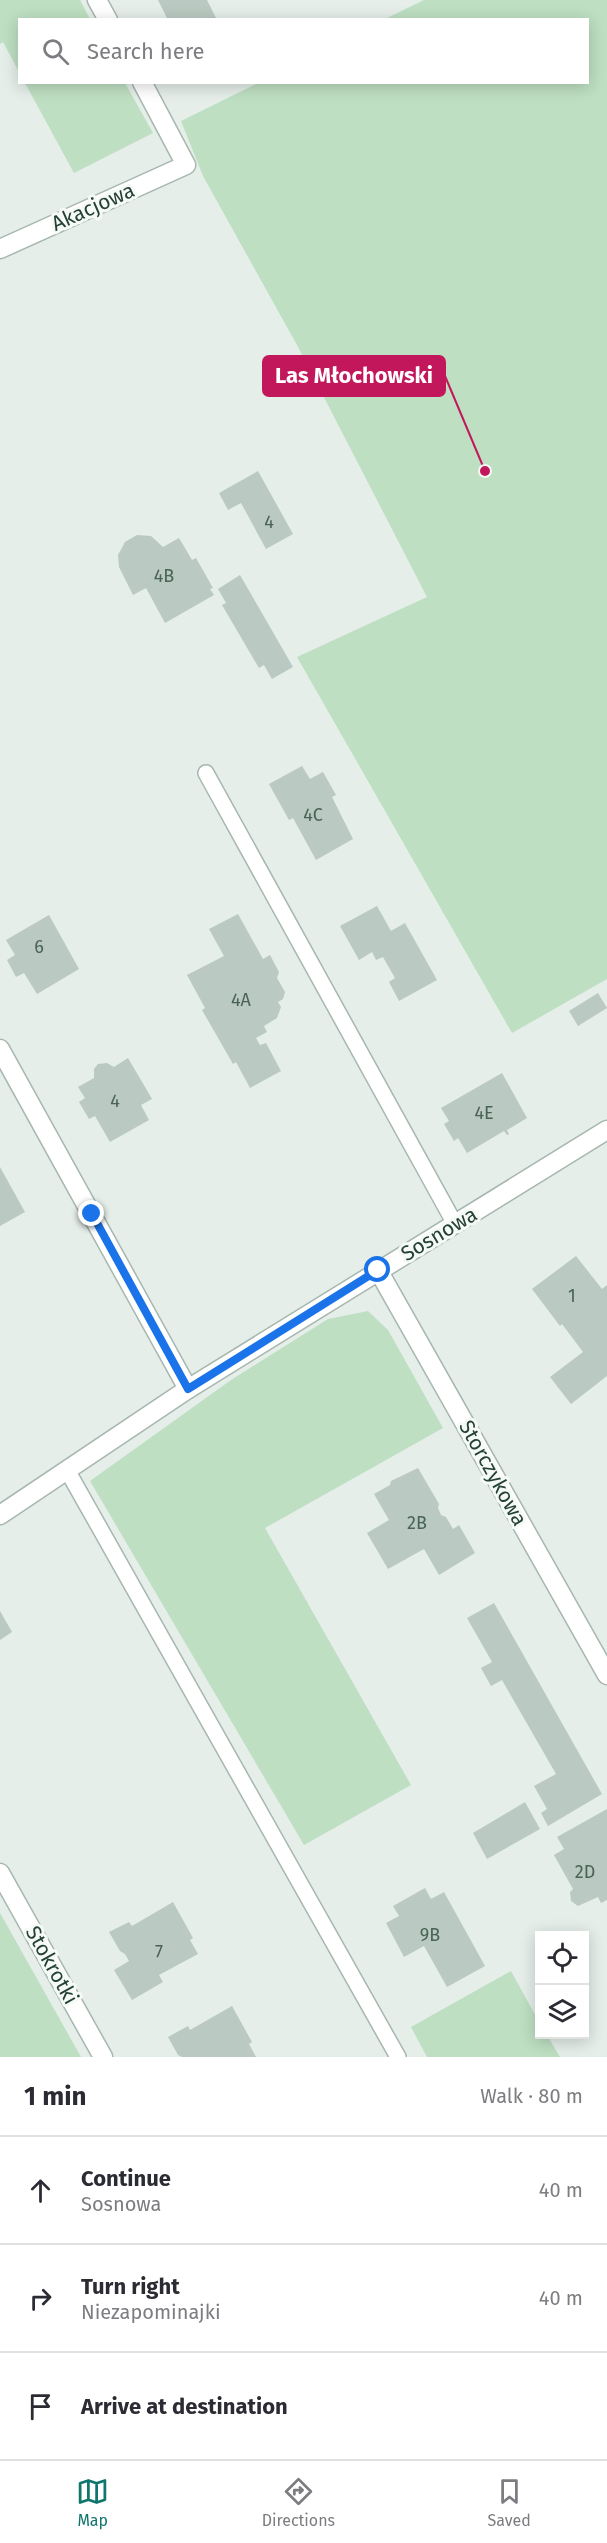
<!DOCTYPE html>
<meta charset="utf-8">
<style>
:root{--surface:#fff;--page:#f2f2f3;--text:#2b2b33;--muted:#7c7c81;--line:#e1e1e2;--accent:#0f766e}
body{margin:0;font-family:"Fira Sans",sans-serif;background:var(--page);color:var(--text)}
.controls{position:absolute;right:18px;bottom:18px;display:grid;overflow:hidden;border-radius:0px;box-shadow:0 3px 15px #0003}
.controls button{width:54px;height:54px;display:grid;place-items:center;padding:0;border:0;border-bottom:2px solid var(--line);background:var(--surface);color:var(--text);font:30px sans-serif}
.stop{position:absolute;width:18px;height:18px;margin:-14px;border:4px solid #1a73e8;border-radius:50%;background:#fff}
.stop.end{background:#1a73e8;border-color:#fff;box-shadow:0 2px 6px #0008}
.list{margin:0;padding:0;list-style:none}
h2{display:flex;justify-content:space-between;align-items:center;height:78px;margin:0;padding:0 24px;font-size:26px}
h2 small{font-size:20px;font-weight:400;color:var(--muted)}
.list li{display:grid;grid-template-columns:39px 1fr auto;gap:18px;align-items:center;box-sizing:border-box;height:108px;padding:0 24px;border-top:2px solid var(--line)}
.list b{display:block;font-size:22px;white-space:nowrap}
.list p{margin:0;font-size:20px;white-space:nowrap;color:var(--muted)}
.list em{font-size:20px;font-style:normal;color:var(--muted)}
.icon{flex:none;width:33px;height:33px;fill:none;stroke:currentColor;stroke-width:2;stroke-linecap:round;stroke-linejoin:round}
.map{position:relative;flex:none;width:607px;height:2057px;overflow:hidden}
.search{position:absolute;background:var(--surface);box-shadow:0 3px 15px #0003;left:18px;right:18px;top:18px;height:66px;display:flex;align-items:center;gap:15px;box-sizing:border-box;padding:0 21px;border-radius:0px;color:var(--muted);font-size:22px}
.sheet{height:402px;background:var(--surface)}
nav{display:flex;justify-content:space-around;align-items:center;box-sizing:border-box;height:84px;border-top:2px solid var(--line);background:var(--surface);font-size:16px;color:var(--muted)}
nav a{display:grid;justify-items:center;gap:3px}
nav .on{color:var(--accent)}
.map>svg:first-child{display:block}
</style>
<div class="map">
<svg width="607" height="2057" viewBox="0 0 607 2057">
<rect width="100%" height="100%" fill="#e5eee9"/>
<!-- green -->
<g fill="#bedfc2">
<path d="M0,0H80L90,19L20,20L19,72L3,42L0,44Z"/>
<path d="M424,0H607V979L512,1033L297,657L427,597L297,345L203,176L181,121L258,83L588,82V20L385,19Z"/>
<path d="M25,83H125L153,133L74,173Z"/>
<path d="M368,1311L388,1330L443,1428L265,1528L411,1785L304,1845L90,1481L231,1380L328,1319Z"/>
<path d="M0,1913L81,2057H0Z"/>
<path d="M511,1971L539,2022L540,2034L547,2035L560,2057H427L411,2027Z"/>
</g>
<!-- building -->
<g fill="#bac9c1">
<path d="M158,0H207L217,20H168Z"/>
<path d="M258,471L293,534L266,549L241,503L228,510L219,493Z"/>
<path d="M137,535L151,536L163,547L179,538L192,560L196,558L213,588L210,589L214,595L165,623L146,588L133,595L119,567L118,555L125,542Z"/>
<path d="M240,575L293,667L272,679L264,665L259,668L222,605L226,603L218,589Z"/>
<path d="M302,766L310,779L323,772L336,795L332,797L353,839L316,860L293,818L289,820L269,784Z"/>
<path d="M377,906L391,931L405,923L437,980L399,1001L389,982L395,978L383,957L376,960L372,952L359,960L340,926Z"/>
<path d="M238,914L263,959L270,955L279,972L277,978L285,992L283,999L278,1002L281,1007L277,1018L264,1026L267,1032L256,1038L260,1045L266,1043L281,1071L250,1088L236,1062L233,1064L202,1010L205,1008L187,975L224,956L209,929Z"/>
<path d="M49,915L79,969L37,994L24,973L16,977L7,960L15,955L6,940Z"/>
<path d="M598,993L607,1008L578,1026L569,1011Z"/>
<path d="M128,1058L152,1099L141,1105L149,1120L110,1142L95,1116L89,1119L79,1102L85,1098L78,1087L94,1078V1069L98,1064L107,1063L114,1067Z"/>
<path d="M502,1073L527,1118L507,1130L509,1134L507,1135L504,1131L467,1153L458,1138L454,1141L444,1124L449,1121L441,1108Z"/>
<path d="M0,1167L25,1212L0,1226Z"/>
<path d="M576,1256L602,1289L607,1285V1376L571,1404L550,1377L583,1352L562,1324L560,1326L532,1289Z"/>
<path d="M418,1468L439,1504L438,1508L441,1515L446,1517L453,1529L459,1525L475,1553L439,1575L424,1549L388,1569L367,1533L389,1520L374,1494L390,1485L391,1481Z"/>
<path d="M494,1603L602,1794L548,1826L541,1813L547,1809L534,1786L556,1774L502,1680L491,1686L481,1668L492,1662L467,1618Z"/>
<path d="M0,1611L12,1632L0,1640Z"/>
<path d="M525,1802L540,1829L487,1859L473,1833Z"/>
<path d="M607,1809V1900L601,1903L598,1897L578,1906L571,1901L570,1892L573,1889L554,1855L564,1849L557,1837Z"/>
<path d="M425,1888L431,1899L444,1892L485,1966L447,1987L424,1946L404,1957L386,1923L399,1916L393,1906Z"/>
<path d="M173,1902L193,1938L190,1940L198,1954L159,1975L163,1982L132,2000L114,1970L129,1961L125,1954L120,1951L109,1932L129,1922L132,1926Z"/>
<path d="M232,2006L252,2042L249,2044L256,2057H182L178,2055L168,2037L188,2026L190,2030Z"/>
</g>
<g fill="none" stroke-linecap="round" stroke-linejoin="round">
<defs>
<g id="lane">
<path d="M206,773L455,1224"/>
<path d="M67,1470L398,2057"/>
</g>
<g id="street">
<path d="M97,0L108,20"/>
<path d="M0,249L186,165L142,82"/>
<path d="M0,1049L188,1389"/>
<path d="M378,1270L607,1675"/>
<path d="M0,1515L188,1389L607,1130"/>
<path d="M0,1873L103,2057"/>
</g>
</defs>
<!-- lane casing -->
<use href="#lane" stroke="#a7b7af" stroke-width="18"/>
<!-- street casing -->
<use href="#street" stroke="#a7b7af" stroke-width="21"/>
<!-- lane -->
<use href="#lane" stroke="#fff" stroke-width="15"/>
<!-- street -->
<use href="#street" stroke="#fff" stroke-width="18"/>
</g>
<g fill="none" stroke-linecap="round" stroke-linejoin="round">
<!-- route -->
<path stroke="#1a73e8" stroke-width="8" d="M92,1214L188,1389L378,1270"/>
</g>
<g text-anchor="middle" dominant-baseline="central" stroke-width="6" stroke-linejoin="round" paint-order="stroke">
<!-- number labels -->
<g font-size="18" fill="#4a6357">
<text x="269" y="522">4</text>
<text x="164" y="576">4B</text>
<text x="313" y="815">4C</text>
<text x="39" y="947">6</text>
<text x="241" y="1000">4A</text>
<text x="115" y="1101">4</text>
<text x="484" y="1113">4E</text>
<text x="572" y="1296">1</text>
<text x="417" y="1523">2B</text>
<text x="585" y="1872">2D</text>
<text x="430" y="1935">9B</text>
<text x="159" y="1952">7</text>
</g>
<!-- street labels -->
<g font-size="21" fill="#244134" stroke="#f6faf7">
<text transform="translate(93 207) rotate(-24)">Akacjowa</text>
<text transform="translate(439 1234) rotate(-31)">Sosnowa</text>
<text transform="translate(493 1473) rotate(61)">Storczykowa</text>
<text transform="translate(52 1965) rotate(61)">Stokrotki</text>
</g>
</g>
<!-- callouts -->
<path fill="none" stroke="#c2185b" stroke-width="2" d="M485 471L445 376"/>
<circle fill="#c2185b" stroke="#f6faf7" stroke-width="2" cx="485" cy="471" r="6"/>
<rect fill="#c2185b" stroke="#c2185b" stroke-width="2" x="263" y="356" width="182" height="40" rx="6"/>
<g font-size="22" text-anchor="middle" font-weight="bold" fill="#fff">
<text x="354" y="383">Las Młochowski</text>
</g>
</svg>
<div class="controls">
<button><svg class="icon" aria-label="locate" viewBox="0 0 24 24"><circle cx="12" cy="12" r="6"/><path d="M12 2v4M12 18v4M2 12h4M18 12h4"/></svg></button>
<button><svg class="icon" aria-label="layers" viewBox="0 0 24 24"><path d="M12 4l9 5-9 5-9-5zM3 14l9 5 9-5"/></svg></button>
</div>
<div class="stop" style="left:378px;top:1270px"></div>
<div class="stop end" style="left:92px;top:1214px"></div>
<div class="search"><svg class="icon" aria-label="search" viewBox="0 0 24 24"><circle cx="10" cy="10" r="6"/><path d="M15 15l6 6"/></svg>Search here</div>
</div>
<section class="sheet">
<h2>1 min<small>Walk · 80 m</small></h2>
<ul class="list">
<li><svg class="icon" aria-label="ahead" viewBox="0 0 24 24"><path d="M12 20V5M6 11l6-6 6 6"/></svg><div><b>Continue</b><p>Sosnowa</p></div><em>40 m</em></li>
<li><svg class="icon" aria-label="right" viewBox="0 0 24 24"><path d="M7 20v-9h11M14 6l5 5-5 5"/></svg><div><b>Turn right</b><p>Niezapominajki</p></div><em>40 m</em></li>
<li><svg class="icon" aria-label="arrive" viewBox="0 0 24 24"><path d="M6 21V4h12l-3 4 3 4H6"/></svg><div><b>Arrive at destination</b></div></li>
</ul>
</section>
<nav>
<a class="on"><svg class="icon" aria-label="map" viewBox="0 0 24 24"><path d="M3 6l6-2 6 2 6-2v14l-6 2-6-2-6 2zM9 4v14M15 6v14"/></svg>Map</a>
<a><svg class="icon" aria-label="directions" viewBox="0 0 24 24"><path d="M12 3l9 9-9 9-9-9zM9 14v-3h6M13 9l2 2-2 2"/></svg>Directions</a>
<a><svg class="icon" aria-label="saved" viewBox="0 0 24 24"><path d="M7 4h10v16l-5-4-5 4z"/></svg>Saved</a>
</nav>
